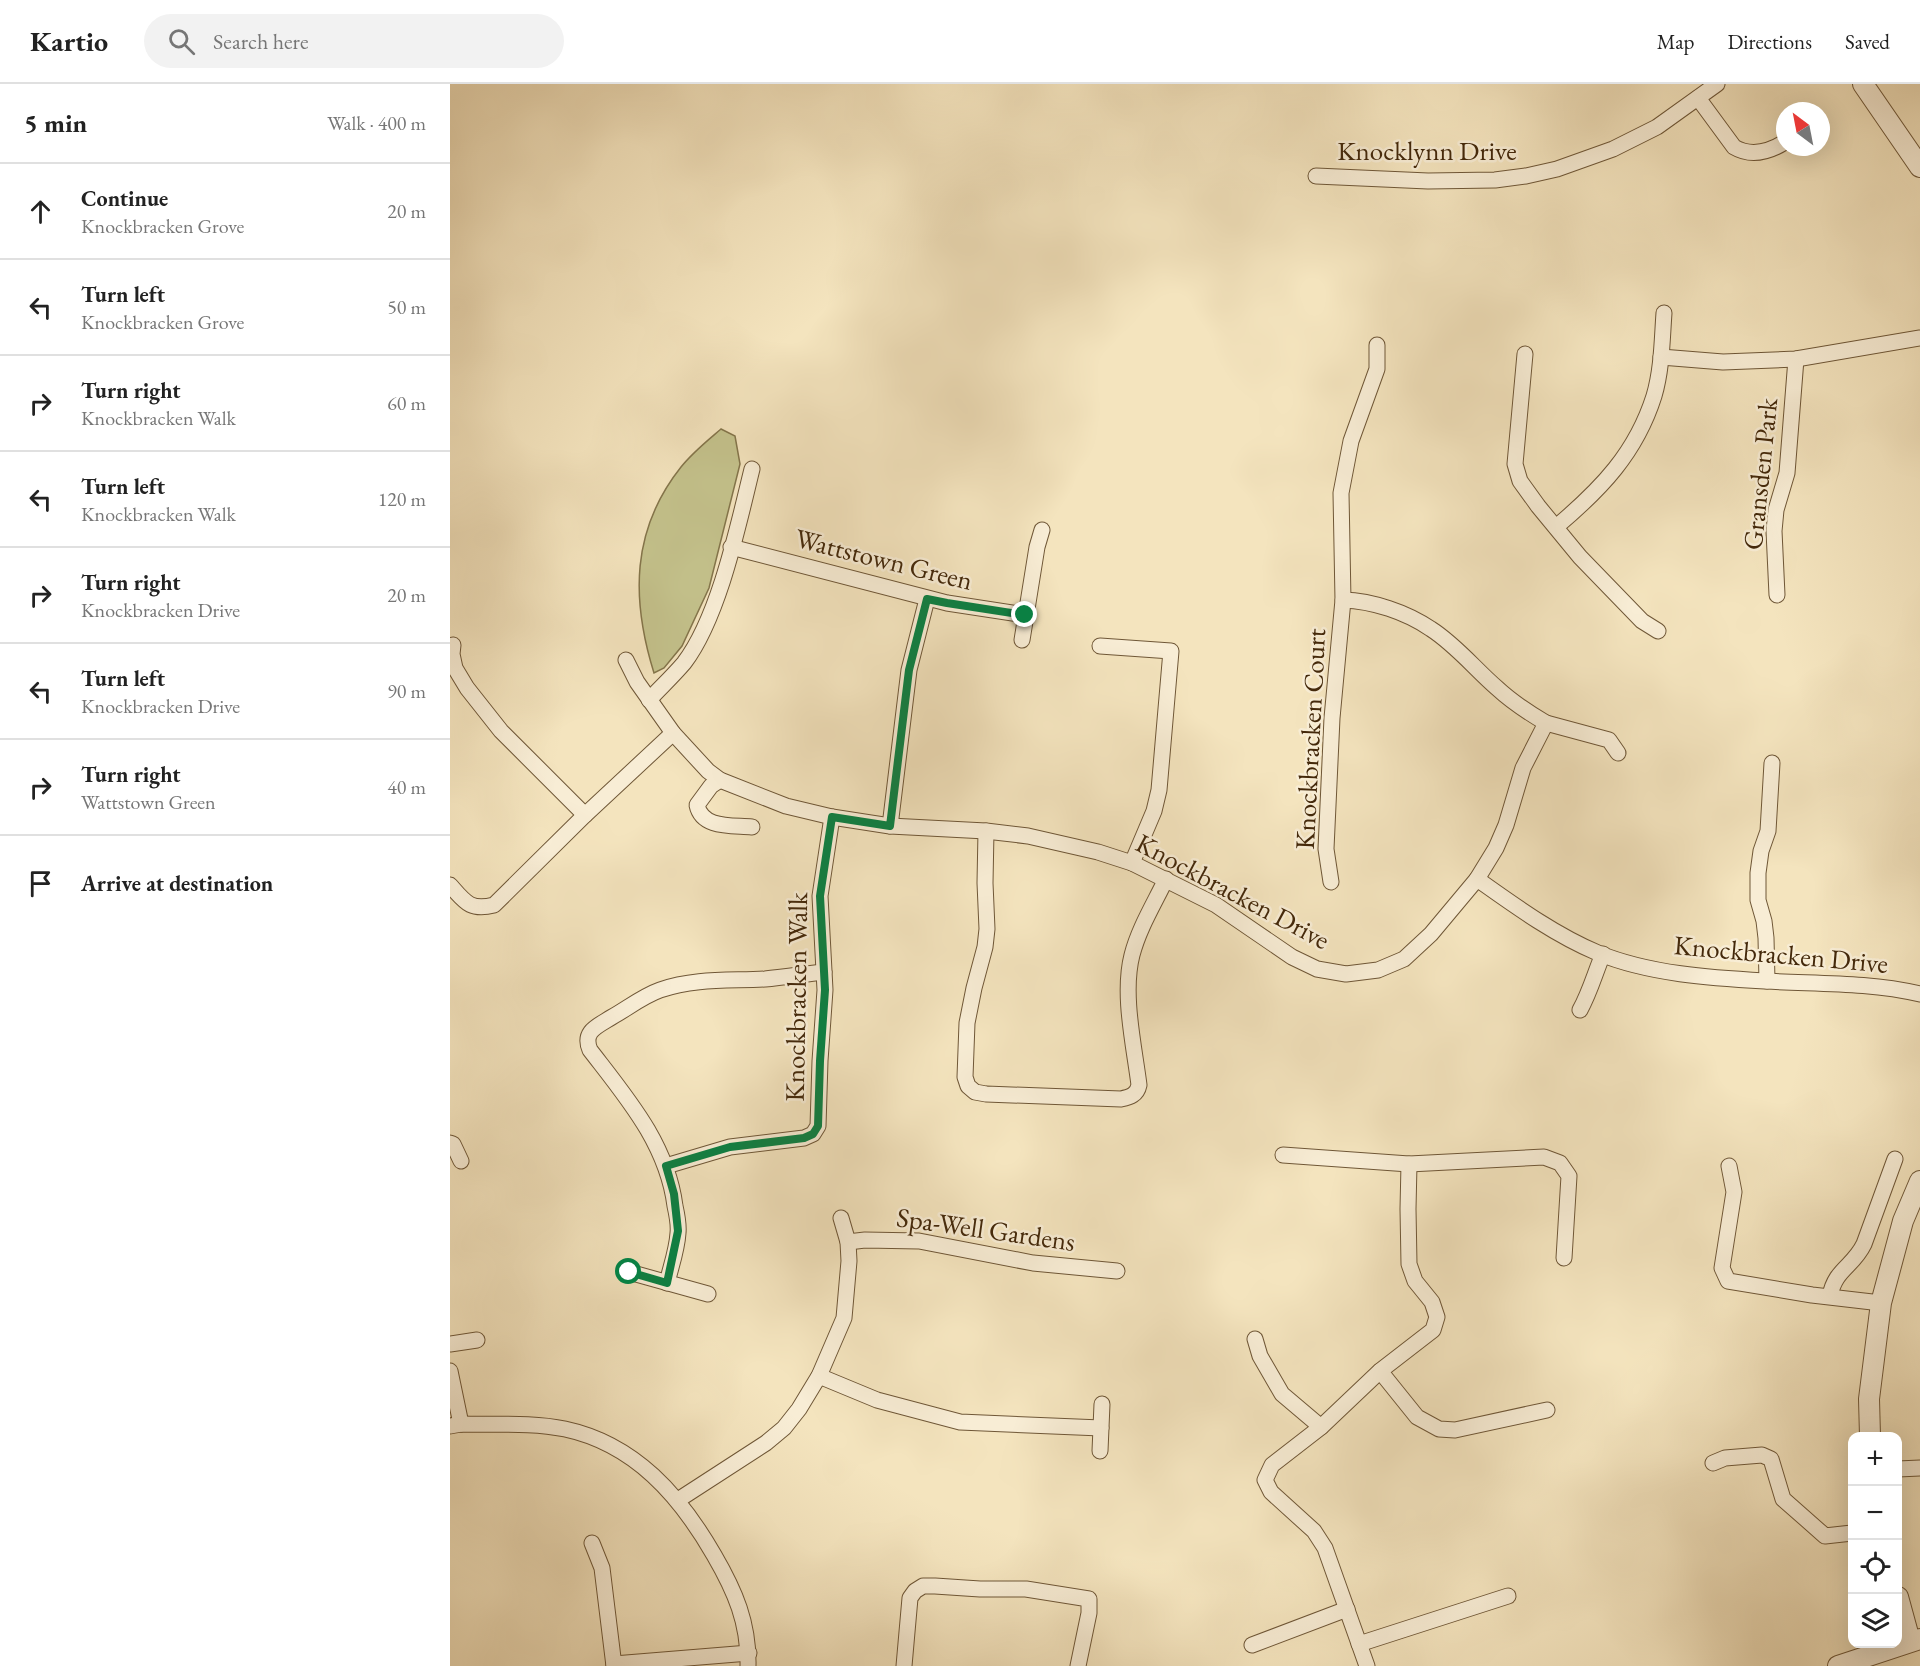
<!DOCTYPE html>
<meta charset="utf-8">
<style>
:root{--surface:#fff;--page:#f2f2f2;--text:#222;--muted:#767676;--line:#e0e0e0}
body{margin:0;font-family:"EB Garamond",serif;background:var(--page);color:var(--text)}
.controls{position:absolute;right:18px;bottom:18px;display:grid;overflow:hidden;border-radius:12px;box-shadow:0 6px 24px #0002}
.controls button{width:54px;height:54px;display:grid;place-items:center;padding:0;border:0;border-bottom:2px solid var(--line);background:var(--surface);color:var(--text);font:30px sans-serif}
.compass{position:absolute;left:1326px;top:18px;width:54px;height:54px;border-radius:50%;background:var(--surface);box-shadow:0 6px 24px #0002;rotate:328deg}
.stop{position:absolute;width:18px;height:18px;margin:-14px;border:4px solid #0b8043;border-radius:50%;background:#fff}
.stop.end{background:#0b8043;border-color:#fff;box-shadow:0 2px 6px #0008}
.list{margin:0;padding:0;list-style:none}
h2{display:flex;justify-content:space-between;align-items:center;height:78px;margin:0;padding:0 24px;font-size:26px}
h2 small{font-size:20px;font-weight:400;color:var(--muted)}
.list li{display:grid;grid-template-columns:39px 1fr auto;gap:18px;align-items:center;box-sizing:border-box;height:96px;padding:0 24px;border-top:2px solid var(--line)}
.list b{display:block;font-size:22px;white-space:nowrap}
.list p{margin:0;font-size:20px;white-space:nowrap;color:var(--muted)}
.list em{font-size:20px;font-style:normal;color:var(--muted)}
.icon{flex:none;width:33px;height:33px;fill:none;stroke:currentColor;stroke-width:2;stroke-linecap:round;stroke-linejoin:round}
.map{position:relative;flex:none;width:1470px;height:1582px;overflow:hidden}
header{display:flex;align-items:center;gap:36px;box-sizing:border-box;height:84px;padding:0 30px;background:var(--surface);border-bottom:2px solid var(--line)}
header strong{font-size:28px}
nav{display:flex;gap:33px;margin-inline-start:auto;font-size:21px}
.search{width:420px;height:54px;background:var(--page);display:flex;align-items:center;gap:15px;box-sizing:border-box;padding:0 21px;border-radius:33px;color:var(--muted);font-size:22px}
main{display:flex}
aside{flex:1;background:var(--surface)}
.map>svg:first-child{display:block}
</style>
<header>
<strong>Kartio</strong>
<div class="search"><svg class="icon" aria-label="search" viewBox="0 0 24 24"><circle cx="10" cy="10" r="6"/><path d="M15 15l6 6"/></svg>Search here</div>
<nav><a>Map</a><a>Directions</a><a>Saved</a></nav>
</header>
<main>
<aside>
<h2>5 min<small>Walk · 400 m</small></h2>
<ul class="list">
<li><svg class="icon" aria-label="ahead" viewBox="0 0 24 24"><path d="M12 20V5M6 11l6-6 6 6"/></svg><div><b>Continue</b><p>Knockbracken Grove</p></div><em>20 m</em></li>
<li><svg class="icon" aria-label="left" viewBox="0 0 24 24"><path d="M17 20v-9H6M10 6l-5 5 5 5"/></svg><div><b>Turn left</b><p>Knockbracken Grove</p></div><em>50 m</em></li>
<li><svg class="icon" aria-label="right" viewBox="0 0 24 24"><path d="M7 20v-9h11M14 6l5 5-5 5"/></svg><div><b>Turn right</b><p>Knockbracken Walk</p></div><em>60 m</em></li>
<li><svg class="icon" aria-label="left" viewBox="0 0 24 24"><path d="M17 20v-9H6M10 6l-5 5 5 5"/></svg><div><b>Turn left</b><p>Knockbracken Walk</p></div><em>120 m</em></li>
<li><svg class="icon" aria-label="right" viewBox="0 0 24 24"><path d="M7 20v-9h11M14 6l5 5-5 5"/></svg><div><b>Turn right</b><p>Knockbracken Drive</p></div><em>20 m</em></li>
<li><svg class="icon" aria-label="left" viewBox="0 0 24 24"><path d="M17 20v-9H6M10 6l-5 5 5 5"/></svg><div><b>Turn left</b><p>Knockbracken Drive</p></div><em>90 m</em></li>
<li><svg class="icon" aria-label="right" viewBox="0 0 24 24"><path d="M7 20v-9h11M14 6l5 5-5 5"/></svg><div><b>Turn right</b><p>Wattstown Green</p></div><em>40 m</em></li>
<li><svg class="icon" aria-label="arrive" viewBox="0 0 24 24"><path d="M6 21V4h12l-3 4 3 4H6"/></svg><div><b>Arrive at destination</b></div></li>
</ul>
</aside>
<div class="map">
<svg width="1470" height="1582" viewBox="0 0 1470 1582">
<rect width="100%" height="100%" fill="#f4e4be"/>
<filter id="stains"><feTurbulence type="fractalNoise" baseFrequency=".00333" numOctaves="4"/><feColorMatrix values="0 0 0 0 .2 0 0 0 0 .09 0 0 0 0 .02 0 0 0 .5 -.17"/></filter>
<radialGradient id="worn" r=".72"><stop offset=".6" stop-color="#630" stop-opacity="0"/><stop offset="1" stop-color="#630" stop-opacity=".3"/></radialGradient>
<!-- green -->
<path fill="#c4c28c" stroke="#84754b" stroke-width="1.5" d="M271,345L285,352L290,380L259,504L232,562L214,584L204,589C181,515 181,446 231,383C243,368 257,357 271,345Z"/>
<g fill="none" stroke-linecap="round" stroke-linejoin="round">
<defs>
<g id="minor">
<path d="M1248,14L1284,63C1301,73 1319,68 1335,58"/>
<path d="M866,92L978,97L1045,96L1076,92L1107,85L1163,65L1207,43L1267,0"/>
<path d="M1075,270L1065,380L1070,397L1088,422L1130,473L1192,537L1208,547"/>
<path d="M1211,273L1273,278L1346,275L1470,254"/>
<path d="M1106,443C1151,405 1186,369 1204,312C1212,285 1212,256 1214,229"/>
<path d="M281,463L497,519L575,531"/>
<path d="M1327,511L1324,447L1326,426L1337,389L1346,275"/>
<path d="M893,516C923,517 956,528 981,545C1006,561 1025,585 1047,604C1062,618 1079,629 1096,639L1073,684L1056,741L1046,764L1027,795"/>
<path d="M572,556L587,463L592,446"/>
<path d="M3,561L2,570L5,584L17,604L51,647L135,731"/>
<path d="M650,562L721,567L709,706L704,727L682,779"/>
<path d="M176,576L187,598L223,649L258,687L270,696L336,722L382,733L440,742L536,747L578,752L648,768L682,779L766,821L842,873L867,885L896,890L928,886L954,875L981,850L1027,795C1065,822 1105,851 1148,869C1199,890 1261,894 1315,897C1367,900 1419,898 1470,910"/>
<path d="M199,616C210,604 223,592 234,579C269,533 288,442 302,385"/>
<path d="M1096,639L1159,656L1168,669"/>
<path d="M270,696L261,702L247,721C252,745 282,741 302,743"/>
<path d="M440,742L459,586L477,515"/>
<path d="M536,747L535,799L537,845L535,863L524,904L517,939L515,993L518,1002L525,1008L536,1010L671,1015C680,1013 687,1011 689,1001C684,961 672,910 682,871C689,844 704,820 716,795"/>
<path d="M881,798L876,765L882,634L893,516L891,409L901,357L927,285V261"/>
<path d="M0,801C15,818 20,827 44,821L135,731L223,649"/>
<path d="M1317,897L1316,854L1314,837L1308,816V789L1311,767L1318,747L1322,679"/>
<path d="M1130,926C1140,908 1145,889 1153,870"/>
<path d="M0,1059L3,1060L11,1077"/>
<path d="M833,1071L959,1080L1094,1073L1110,1079L1119,1092L1114,1174"/>
<path d="M216,1082L280,1063L354,1054L363,1050L368,1042L370,977L375,906L370,812L382,733"/>
<path d="M1279,1082L1284,1108L1272,1184L1278,1197L1362,1211L1431,1219"/>
<path d="M398,1158L415,1156L469,1157L583,1179L667,1187"/>
<path d="M179,1188L258,1210"/>
<path d="M217,1199C221,1182 227,1166 228,1149C229,1140 227,1131 225,1122C217,1060 177,1014 140,966C132,947 148,942 162,933C178,924 193,912 210,906C245,894 279,897 315,895C335,893 355,890 374,888"/>
<path d="M1380,1212C1385,1185 1403,1183 1414,1160L1445,1075"/>
<path d="M805,1255L810,1272L832,1310L871,1343"/>
<path d="M0,1260L27,1256"/>
<path d="M0,1287L11,1340"/>
<path d="M930,1287L967,1333L989,1345L1005,1346L1097,1326"/>
<path d="M369,1292L427,1316L510,1338L651,1344"/>
<path d="M0,1342L11,1340C45,1341 81,1338 115,1345C185,1360 230,1412 264,1471C285,1507 299,1539 298,1582"/>
<path d="M650,1367L652,1320"/>
<path d="M1263,1379L1275,1374L1312,1371L1321,1375L1333,1415L1375,1452L1402,1449"/>
<path d="M1448,1385L1470,1384"/>
<path d="M228,1416L316,1359L334,1344L349,1325L369,1292L394,1234L399,1177L398,1158L391,1134"/>
<path d="M142,1459L152,1484L164,1582"/>
<path d="M909,1560L1058,1512"/>
<path d="M802,1561L897,1525"/>
<path d="M164,1580L299,1569"/>
<path d="M454,1582L460,1514L465,1507L473,1502H485L530,1505H576L639,1515V1529L628,1582"/>
<path d="M917,1582L875,1464L864,1447L821,1408L815,1396L822,1381L871,1343L930,1287L983,1246L987,1233L982,1218L965,1197L959,1180L958,1125L959,1080"/>
</g>
<g id="tertiary">
<path d="M1413,0L1470,83"/>
<path d="M1420,1352L1419,1315L1431,1219L1453,1137L1470,1097"/>
<path d="M1448,1513L1460,1557"/>
<path d="M1388,1582L1470,1555"/>
</g>
</defs>
<!-- minor casing -->
<use href="#minor" stroke="#6f5737" stroke-width="17"/>
<!-- tertiary casing -->
<use href="#tertiary" stroke="#6f5737" stroke-width="22"/>
<!-- minor -->
<use href="#minor" stroke="#f8edd5" stroke-width="15"/>
<!-- tertiary -->
<use href="#tertiary" stroke="#f8edd5" stroke-width="20"/>
</g>
<g fill="none" stroke-linecap="round" stroke-linejoin="round">
<!-- route -->
<path stroke="#0b8043" stroke-width="8" d="M179,1188L217,1199L228,1147L224,1110L216,1082L280,1063L354,1054L363,1050L368,1042L370,977L375,906L370,812L382,733L440,742L459,586L477,515L497,519L575,531"/>
</g>
<g text-anchor="middle" dominant-baseline="central" stroke-width="5" stroke-linejoin="round" paint-order="stroke">
<!-- street labels -->
<g font-size="27" fill="#43280a" stroke="#f8edd5">
<text x="977" y="66">Knocklynn Drive</text>
<text transform="translate(1310 390) rotate(-84)">Gransden Park</text>
<text transform="translate(434 475) rotate(14)">Wattstown Green</text>
<text transform="translate(860 655) rotate(-87)">Knockbracken Court</text>
<text transform="translate(783 807) rotate(28)">Knockbracken Drive</text>
<text transform="translate(1331 870) rotate(5)">Knockbracken Drive</text>
<text transform="translate(346 913) rotate(-89)">Knockbracken Walk</text>
<text transform="translate(536 1145) rotate(8)">Spa-Well Gardens</text>
</g>
</g>
<rect width="100%" height="100%" filter="url(#stains)"/>
<rect width="100%" height="100%" fill="url(#worn)"/>
</svg>
<div class="controls">
<button>+</button>
<button>−</button>
<button><svg class="icon" aria-label="locate" viewBox="0 0 24 24"><circle cx="12" cy="12" r="6"/><path d="M12 2v4M12 18v4M2 12h4M18 12h4"/></svg></button>
<button><svg class="icon" aria-label="layers" viewBox="0 0 24 24"><path d="M12 4l9 5-9 5-9-5zM3 14l9 5 9-5"/></svg></button>
</div>
<svg class="compass" viewBox="-18 -18 36 36"><path d="M0-13l5 13h-10z" fill="#e53935"/><path d="M0 13l5-13h-10z" fill="#767676"/></svg>
<div class="stop" style="left:179px;top:1188px"></div>
<div class="stop end" style="left:575px;top:531px"></div>
</div>
</main>
